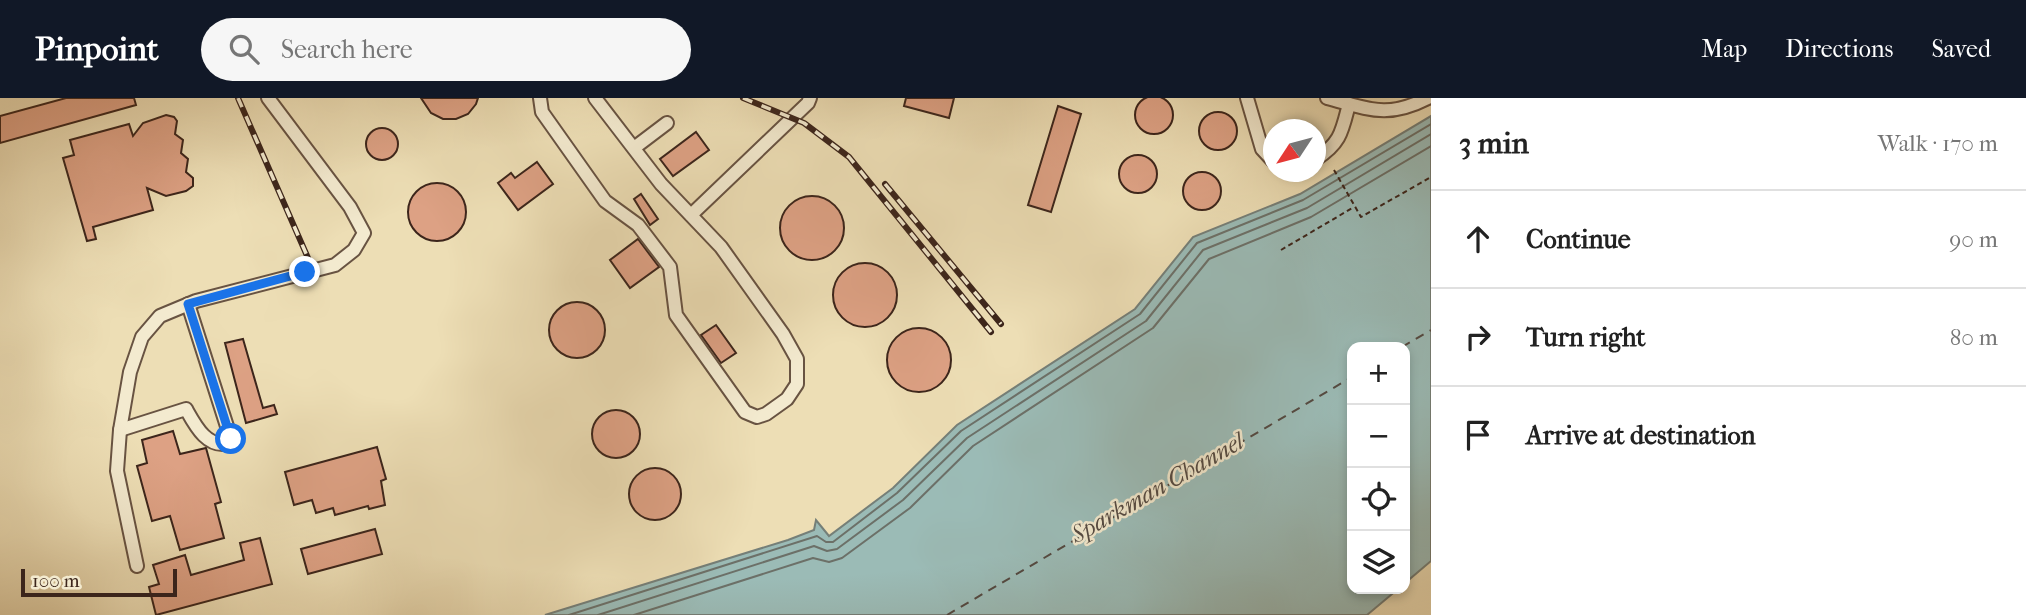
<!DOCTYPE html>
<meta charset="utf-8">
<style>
:root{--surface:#fff;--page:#f6f6f6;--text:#222;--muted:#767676;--line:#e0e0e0;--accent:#111827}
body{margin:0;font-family:"IM FELL French Canon",serif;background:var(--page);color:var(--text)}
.controls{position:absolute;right:21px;bottom:21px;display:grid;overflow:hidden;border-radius:14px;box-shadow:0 4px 10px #0003}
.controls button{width:63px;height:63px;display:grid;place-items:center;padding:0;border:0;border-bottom:2px solid var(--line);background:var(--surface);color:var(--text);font:35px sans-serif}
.compass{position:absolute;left:1263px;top:21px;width:63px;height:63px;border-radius:50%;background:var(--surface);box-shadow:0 4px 10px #0003;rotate:234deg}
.scale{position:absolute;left:21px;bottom:18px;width:156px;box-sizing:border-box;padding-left:7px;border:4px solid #3c251b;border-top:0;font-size:19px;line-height:24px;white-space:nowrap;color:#3c251b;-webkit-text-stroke:5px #f3eacf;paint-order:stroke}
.stop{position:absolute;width:21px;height:21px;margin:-16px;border:5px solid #1a73e8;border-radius:50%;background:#fff}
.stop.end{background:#1a73e8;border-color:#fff;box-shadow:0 2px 7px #0008}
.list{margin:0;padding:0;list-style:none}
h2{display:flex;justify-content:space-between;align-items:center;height:91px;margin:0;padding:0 28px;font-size:30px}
h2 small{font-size:23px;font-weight:400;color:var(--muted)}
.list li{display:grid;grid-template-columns:46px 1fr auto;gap:21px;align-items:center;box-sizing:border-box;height:98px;padding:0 28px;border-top:2px solid var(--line)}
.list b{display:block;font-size:26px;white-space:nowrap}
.list em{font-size:23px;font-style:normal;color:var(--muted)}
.icon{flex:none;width:38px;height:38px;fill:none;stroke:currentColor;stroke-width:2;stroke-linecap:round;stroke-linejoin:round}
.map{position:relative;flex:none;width:1431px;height:517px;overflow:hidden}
header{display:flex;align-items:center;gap:42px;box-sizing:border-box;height:98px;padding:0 35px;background:var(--accent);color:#fff}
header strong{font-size:33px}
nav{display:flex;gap:38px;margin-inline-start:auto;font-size:24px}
.search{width:490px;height:63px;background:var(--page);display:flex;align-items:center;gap:18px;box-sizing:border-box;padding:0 24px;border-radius:38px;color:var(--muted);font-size:26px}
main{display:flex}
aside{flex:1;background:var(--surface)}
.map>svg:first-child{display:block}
</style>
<header>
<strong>Pinpoint</strong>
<div class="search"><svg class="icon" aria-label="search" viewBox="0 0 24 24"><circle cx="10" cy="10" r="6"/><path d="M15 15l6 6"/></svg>Search here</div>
<nav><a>Map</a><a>Directions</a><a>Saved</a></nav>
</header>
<main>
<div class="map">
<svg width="1431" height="517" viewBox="0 0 1431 517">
<rect width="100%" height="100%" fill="#eddeb5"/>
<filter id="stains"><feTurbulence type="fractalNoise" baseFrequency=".00286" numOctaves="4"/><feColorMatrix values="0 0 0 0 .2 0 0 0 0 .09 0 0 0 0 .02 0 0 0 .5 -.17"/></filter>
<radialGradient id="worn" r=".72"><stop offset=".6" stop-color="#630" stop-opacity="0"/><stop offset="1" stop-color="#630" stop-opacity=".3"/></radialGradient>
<!-- water -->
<path fill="#9bbbb6" stroke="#757f78" stroke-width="2" d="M1431,18V463L1405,485V249H1352V491H1398L1367,517H545L788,442L814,432L816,422L829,438L893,390L957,327L1135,211L1193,139L1300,96Z"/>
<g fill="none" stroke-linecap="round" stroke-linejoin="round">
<!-- shore -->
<g stroke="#6c7068" stroke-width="2">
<path d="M569,517L817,438L826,444H833L897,395L961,333L1140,216L1197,145L1303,102L1431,26"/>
<path d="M598,517L814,448L827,453L837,451L903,402L967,340L1146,223L1203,152L1307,110L1431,36"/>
<path d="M634,517L813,460L829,464L842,460L910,410L973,348L1153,230L1209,161L1311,119L1431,48"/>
</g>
<!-- ferry -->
<g stroke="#544a42" stroke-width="2" stroke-dasharray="9 7" stroke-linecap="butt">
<path d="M1402,249L1431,232"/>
<path d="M947,517L1352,279"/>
</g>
</g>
<!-- building -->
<g fill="#dda184" stroke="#3c251b" stroke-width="2">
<circle cx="1154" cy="17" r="19"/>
<path d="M66,0H134L136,7L0,45V18Z"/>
<path d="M421,0H478L476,6L468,16L456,21H443L431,15Z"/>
<path d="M906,0H954L949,20L904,8Z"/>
<path d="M1058,8L1081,16L1051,114L1028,107Z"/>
<circle cx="1218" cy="33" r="19"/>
<path d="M166,17L174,19L177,23L175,36L183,42L181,55L188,61L186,74L193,80V88L186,93L166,98L147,90L153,112L93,129L96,141L87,143L63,60L74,57L70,42L129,26L133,38L143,25Z"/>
<circle cx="382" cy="46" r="16"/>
<path d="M696,34L709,52L673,78L660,61Z"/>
<circle cx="1138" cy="76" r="19"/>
<path d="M537,64L553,86L518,112L498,85L511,75L515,80Z"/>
<circle cx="1202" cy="93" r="19"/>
<circle cx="437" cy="114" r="29"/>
<path d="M641,96L658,121L650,127L634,101Z"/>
<circle cx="812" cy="130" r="32"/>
<path d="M638,141L659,169L630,190L610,162Z"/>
<circle cx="865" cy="197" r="32"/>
<circle cx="577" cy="232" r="28"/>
<path d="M716,227L736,255L721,265L701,237Z"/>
<circle cx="919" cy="262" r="32"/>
<path d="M243,241L263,310L274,307L277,316L246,325L225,245Z"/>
<circle cx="616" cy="336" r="24"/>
<path d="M173,333L180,356L206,350L221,404L215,406L224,440L180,452L170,418L152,423L137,368L147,365L142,342Z"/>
<path d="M377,349L386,381L381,383L385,407L369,411L368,408L335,417L333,410L316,415L312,402L294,407L285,374Z"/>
<circle cx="655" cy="396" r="26"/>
<path d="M375,431L382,456L308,476L301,451Z"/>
<path d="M260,440L272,486L156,517L149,489L159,486L153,467L185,457L191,477L244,462L240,445Z"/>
</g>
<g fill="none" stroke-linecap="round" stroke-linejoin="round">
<defs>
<g id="minor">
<path d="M540,0L542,14L605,103L638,127L670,169L676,217L745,314L757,319L766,316L787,301L797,286V261L783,236L721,149L661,86L595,0"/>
<path d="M1247,0L1262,51L1274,64"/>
<path d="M1327,0C1369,11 1387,21 1428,0"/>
<path d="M634,50L667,25"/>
<path d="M1316,61C1341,45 1342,33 1349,6"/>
<path d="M691,117L808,5L810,0"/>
<path d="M120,332L186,311C195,327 207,351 229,345L231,341L188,206"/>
<path d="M137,468L117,373L120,332L130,274L142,239L160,218L196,203L335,167L354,152L364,135L350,109L268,0"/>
</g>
</defs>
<!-- minor casing -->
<use href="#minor" stroke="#685342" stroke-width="16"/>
<!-- path -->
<g stroke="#3c251b" stroke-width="2" stroke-dasharray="5 3.5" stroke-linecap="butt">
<path d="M1334,72L1361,119L1431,79"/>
<path d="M1281,152L1354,109"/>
</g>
<!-- minor -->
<use href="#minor" stroke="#f3eacf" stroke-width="12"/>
<defs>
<g id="rail">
<path d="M238,0L308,160"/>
<path d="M743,0L804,25L849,59L991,234"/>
<path d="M885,86L1001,226"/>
</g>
</defs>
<!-- rail casing -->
<use href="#rail" stroke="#3c251b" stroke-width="6"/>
<!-- rail -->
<use href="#rail" stroke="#f3eacf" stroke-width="3.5" stroke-dasharray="10" stroke-linecap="butt"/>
</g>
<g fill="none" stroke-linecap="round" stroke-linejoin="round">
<!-- route -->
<path stroke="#1a73e8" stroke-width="9" d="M231,341L188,206L305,174"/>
</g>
<g text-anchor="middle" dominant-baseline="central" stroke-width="5" stroke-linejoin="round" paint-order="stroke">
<!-- water labels -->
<g font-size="24" font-style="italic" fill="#544a42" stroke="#f3eacf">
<text transform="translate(1157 390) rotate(-30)">Sparkman Channel</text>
</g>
</g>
<rect width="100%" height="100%" filter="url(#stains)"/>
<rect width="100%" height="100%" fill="url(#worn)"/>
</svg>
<div class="controls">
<button>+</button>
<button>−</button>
<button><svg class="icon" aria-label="locate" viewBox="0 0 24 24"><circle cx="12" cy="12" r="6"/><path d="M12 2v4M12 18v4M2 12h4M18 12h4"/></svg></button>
<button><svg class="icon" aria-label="layers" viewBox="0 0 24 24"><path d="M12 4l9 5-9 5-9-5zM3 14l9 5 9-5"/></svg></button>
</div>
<svg class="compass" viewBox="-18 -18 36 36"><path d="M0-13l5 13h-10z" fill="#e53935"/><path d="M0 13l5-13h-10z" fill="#767676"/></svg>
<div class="scale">100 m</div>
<div class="stop" style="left:231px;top:341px"></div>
<div class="stop end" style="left:305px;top:174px"></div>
</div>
<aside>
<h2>3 min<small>Walk · 170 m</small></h2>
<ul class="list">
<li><svg class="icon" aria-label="ahead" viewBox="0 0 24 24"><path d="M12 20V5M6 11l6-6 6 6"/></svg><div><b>Continue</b></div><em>90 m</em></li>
<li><svg class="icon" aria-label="right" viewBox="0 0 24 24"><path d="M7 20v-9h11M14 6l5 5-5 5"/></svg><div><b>Turn right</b></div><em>80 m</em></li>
<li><svg class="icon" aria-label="arrive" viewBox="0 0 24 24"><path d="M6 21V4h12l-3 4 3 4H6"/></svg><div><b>Arrive at destination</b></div></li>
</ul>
</aside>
</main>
